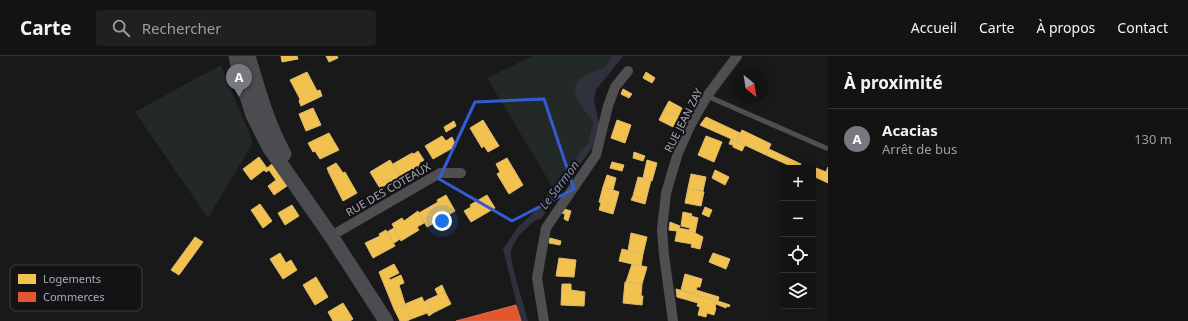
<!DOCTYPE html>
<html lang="fr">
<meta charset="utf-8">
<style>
:root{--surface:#131313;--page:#202021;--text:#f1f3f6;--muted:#9d9ea0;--line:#323233;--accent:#787880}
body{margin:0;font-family:"Noto Sans",sans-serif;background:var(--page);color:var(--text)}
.controls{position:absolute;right:12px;bottom:12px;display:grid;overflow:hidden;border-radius:4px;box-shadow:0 2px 10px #0003}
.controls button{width:36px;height:36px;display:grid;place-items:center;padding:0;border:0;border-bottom:1px solid var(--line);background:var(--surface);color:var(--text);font:20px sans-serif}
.compass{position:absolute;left:732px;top:12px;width:36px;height:36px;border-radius:50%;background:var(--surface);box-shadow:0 2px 10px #0003;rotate:150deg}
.you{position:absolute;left:442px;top:165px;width:14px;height:14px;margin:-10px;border:3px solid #fff;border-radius:50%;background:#1a73e8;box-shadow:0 0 0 6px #1a73e833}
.badge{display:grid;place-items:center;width:26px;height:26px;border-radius:50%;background:var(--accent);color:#fff;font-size:13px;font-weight:700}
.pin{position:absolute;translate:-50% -33px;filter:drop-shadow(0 1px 2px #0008)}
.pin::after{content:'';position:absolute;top:21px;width:14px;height:12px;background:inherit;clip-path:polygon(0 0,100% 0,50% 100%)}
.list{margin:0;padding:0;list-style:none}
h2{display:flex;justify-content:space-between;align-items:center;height:52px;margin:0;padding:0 16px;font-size:17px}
h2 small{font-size:13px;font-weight:400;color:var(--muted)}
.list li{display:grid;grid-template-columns:26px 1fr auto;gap:12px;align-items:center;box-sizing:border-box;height:60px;padding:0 16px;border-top:1px solid var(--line)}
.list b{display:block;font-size:15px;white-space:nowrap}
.list p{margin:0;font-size:13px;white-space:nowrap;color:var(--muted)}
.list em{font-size:13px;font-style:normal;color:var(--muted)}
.icon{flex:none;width:22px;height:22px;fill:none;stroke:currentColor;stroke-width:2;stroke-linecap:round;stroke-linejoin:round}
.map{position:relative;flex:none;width:828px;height:265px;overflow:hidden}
header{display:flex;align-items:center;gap:24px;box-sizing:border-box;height:56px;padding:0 20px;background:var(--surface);border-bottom:1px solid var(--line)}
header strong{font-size:19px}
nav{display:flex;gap:22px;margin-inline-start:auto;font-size:14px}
.search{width:280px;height:36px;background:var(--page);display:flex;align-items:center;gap:10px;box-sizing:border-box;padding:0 14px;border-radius:4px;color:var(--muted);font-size:15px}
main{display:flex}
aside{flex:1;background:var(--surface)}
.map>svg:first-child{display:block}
</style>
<header>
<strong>Carte</strong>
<div class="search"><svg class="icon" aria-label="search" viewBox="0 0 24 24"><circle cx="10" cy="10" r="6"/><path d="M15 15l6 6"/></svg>Rechercher</div>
<nav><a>Accueil</a><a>Carte</a><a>À propos</a><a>Contact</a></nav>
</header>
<main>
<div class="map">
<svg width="828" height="265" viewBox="0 0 828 265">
<rect width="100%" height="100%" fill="#191919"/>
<!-- green -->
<g fill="#232926">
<path d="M533,0H616L575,34L592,65V74L588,87L553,132L487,22Z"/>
<path d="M221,9L253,87L208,162L135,56Z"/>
</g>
<!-- water -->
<path fill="#2f323c" d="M613,0H623L596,34L594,45L599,67L592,92L541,163C536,163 532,167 528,171C520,177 513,186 511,196C510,207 525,252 528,265H521L503,193L518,171L533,157L588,87L593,67C590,58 579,51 576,41C570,19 593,18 605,10C608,7 611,3 613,0Z"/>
<!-- homes -->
<g fill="#f2c14e" stroke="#ddba6e">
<path d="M281,0H297L298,3L282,6Z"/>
<path d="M326,0H337L338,2L329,6Z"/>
<path d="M307,16L317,35L320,34L322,40L301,50L299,45L300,43L290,24Z"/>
<path d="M646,16L655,22L652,27L643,22Z"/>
<path d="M623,33L632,38L629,42L621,38Z"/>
<path d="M669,45L682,52L678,61L664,54Z"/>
<path d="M313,52L321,69L306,75L299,58Z"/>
<path d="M664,54L678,61L673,71L659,64Z"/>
<path d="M706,61L740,77L736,85L700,69Z"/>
<path d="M483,64L499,90L488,96L484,90L482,92L470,72Z"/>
<path d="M617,64L631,69L625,87L611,82Z"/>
<path d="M454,65L456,70L446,76L444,71Z"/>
<path d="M742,74L771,88L766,99L736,85Z"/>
<path d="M329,77L339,94L320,103L315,95L313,96L308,87Z"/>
<path d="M442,80L446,85L452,81L456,90L433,103L425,90Z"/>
<path d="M706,80L722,86L714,106L698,99Z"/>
<path d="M731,83L745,89L742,95L733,91V89L729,88Z"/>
<path d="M769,93L801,108L799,112H795L766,99Z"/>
<path d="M418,95L424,104L419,107L421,111L414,114L413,112L400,120L393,108L412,97L414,98Z"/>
<path d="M634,96L645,100L643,105L633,102Z"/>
<path d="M259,101L267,112L272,108L287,130L274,139L268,130L276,124L269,114L266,116L264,114L251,124L243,113Z"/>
<path d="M507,102L523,129L509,138L497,118L500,116L496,108Z"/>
<path d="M390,104L400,120L393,125L391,122L378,129L370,116Z"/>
<path d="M647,104L657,107L652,125L643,122Z"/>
<path d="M612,106L624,109L622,115L610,112Z"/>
<path d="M336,107L339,111L329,117L327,112Z"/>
<path d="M339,111L343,117L345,116L357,137L343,145L329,117Z"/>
<path d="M828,111V127L813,120V113L815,114L816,112L826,116Z"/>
<path d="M715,114L729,121L725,129L712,122Z"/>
<path d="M691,118L706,121L703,135L688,132Z"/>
<path d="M607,119L616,122L613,134L603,131Z"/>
<path d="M638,121L651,124L646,144L633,140Z"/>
<path d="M391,122L393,125L380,132L378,129Z"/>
<path d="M603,131L613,134L606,156L599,154L601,147L599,146Z"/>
<path d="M688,132L704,136L701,150L685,147Z"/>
<path d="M613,134L619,136L613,158L606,156Z"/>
<path d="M446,139L455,155L427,171L419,157L438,146L437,144Z"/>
<path d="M487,139L495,152L471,166L464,155L471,151L470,149Z"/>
<path d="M633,140L646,144L645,148L631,144Z"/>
<path d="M260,148L272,165L263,172L251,154Z"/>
<path d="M292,149L299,160L285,169L278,157Z"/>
<path d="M705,151L712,154L709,161L702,158Z"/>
<path d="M564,153L571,155L568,165L564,163L565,158L562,157Z"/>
<path d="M418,155L424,167L417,171L419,174L401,185L392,168L402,162L404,165Z"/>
<path d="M683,156L692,158L691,160L698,162L695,177L689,174L690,172L681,170Z"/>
<path d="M670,166L680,170L679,172L689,174L703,181L700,193L691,191L692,188L675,185L677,175L669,174Z"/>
<path d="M394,172L400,183L394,187L387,176Z"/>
<path d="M386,174L395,190L373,202L365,187L380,180L379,178Z"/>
<path d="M631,177L647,181L643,198L628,195Z"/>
<path d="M195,181L203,186L179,219L171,214Z"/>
<path d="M550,182L561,185L560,189L549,187Z"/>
<path d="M622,193L643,198L641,210L619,205Z"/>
<path d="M280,197L286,207L291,204L297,214L283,223L270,203Z"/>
<path d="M713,197L730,203L726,213L709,206Z"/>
<path d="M559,202L576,204L574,221L556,220Z"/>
<path d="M394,208L399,217L389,222L390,224L401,219L404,227L399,229L405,248L394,253L379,216Z"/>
<path d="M632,208L647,211L642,228L626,226Z"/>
<path d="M685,218L702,223L700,231H697L695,238L681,234Z"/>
<path d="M316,221L328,241L315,249L303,229Z"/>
<path d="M625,226L642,228L641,240H643L642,249L623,247Z"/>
<path d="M562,228H571V234L585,236L584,250L561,249Z"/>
<path d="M442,229L445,236L438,239L435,233Z"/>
<path d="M676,233L718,245L730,249L729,251L727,250L726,252L716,248L715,251L716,252L714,259L707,257L706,261L698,259L700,251L697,250L698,247L677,241Z"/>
<path d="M696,234L719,241L718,245L695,238Z"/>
<path d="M445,236L451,248L433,257L427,244Z"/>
<path d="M422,241L424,246L427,244L433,257L429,260L427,257L411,263L405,248Z"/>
<path d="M343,247L353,263L350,265H333L328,256Z"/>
<path d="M405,248L411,263L407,265H400L394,253Z"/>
</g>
<!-- shops -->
<path fill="#e4572e" stroke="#d37057" d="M516,249L521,265H456Z"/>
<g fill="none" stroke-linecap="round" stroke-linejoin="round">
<!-- lane -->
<path stroke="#4f4f52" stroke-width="5" d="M707,40L826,92"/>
<!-- street -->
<g stroke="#4f4f52" stroke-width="10">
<path d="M331,180L440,117H461"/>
<path d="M544,265L537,222L546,172L596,99L608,50L615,31L628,15"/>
<path d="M673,265L664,199L662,173L666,137L678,97L691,68L707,40L737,0"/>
</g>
<!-- primary -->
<g stroke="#4c4b4f" stroke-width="15">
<path d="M236,0L240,18L253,59L269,91L331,180L386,265"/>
<path d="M248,0C258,33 267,67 284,98"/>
</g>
</g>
<!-- marked area -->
<path fill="none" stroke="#325cd3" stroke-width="3" stroke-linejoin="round" d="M544,43L574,133L512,165L439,123L475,46Z"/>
<g text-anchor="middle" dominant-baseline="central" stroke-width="4" stroke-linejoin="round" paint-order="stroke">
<!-- street labels -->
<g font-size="11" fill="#ababb8" stroke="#131315">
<text transform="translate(683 64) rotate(-63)">RUE JEAN ZAY</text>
<text transform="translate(388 133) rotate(-30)">RUE DES COTEAUX</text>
</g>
<!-- water labels -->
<g font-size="12" font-style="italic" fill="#858eb1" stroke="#131315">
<text transform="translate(559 129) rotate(-53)">Le Sarmon</text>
</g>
</g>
<!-- legend -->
<rect x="10" y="209" width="132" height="46" rx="6" fill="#131315" stroke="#414146" stroke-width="1"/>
<rect x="18" y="218" width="18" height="10" fill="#f2c14e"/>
<rect x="18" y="236" width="18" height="10" fill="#e4572e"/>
<g font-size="11" fill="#ababb8">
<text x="43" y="227">Logements</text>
<text x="43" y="245">Commerces</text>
</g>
</svg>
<div class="controls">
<button>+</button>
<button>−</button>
<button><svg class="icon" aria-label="locate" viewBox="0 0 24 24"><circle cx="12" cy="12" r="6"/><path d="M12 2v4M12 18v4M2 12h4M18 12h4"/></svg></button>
<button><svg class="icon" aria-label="layers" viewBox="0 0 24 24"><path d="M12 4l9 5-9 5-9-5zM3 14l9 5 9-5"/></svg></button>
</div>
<svg class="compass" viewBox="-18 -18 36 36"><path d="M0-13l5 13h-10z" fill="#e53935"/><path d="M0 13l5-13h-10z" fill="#9d9ea0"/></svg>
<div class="you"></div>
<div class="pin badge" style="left:239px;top:41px">A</div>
</div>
<aside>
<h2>À proximité<small></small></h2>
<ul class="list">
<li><span class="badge">A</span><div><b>Acacias</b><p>Arrêt de bus</p></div><em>130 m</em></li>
</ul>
</aside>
</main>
